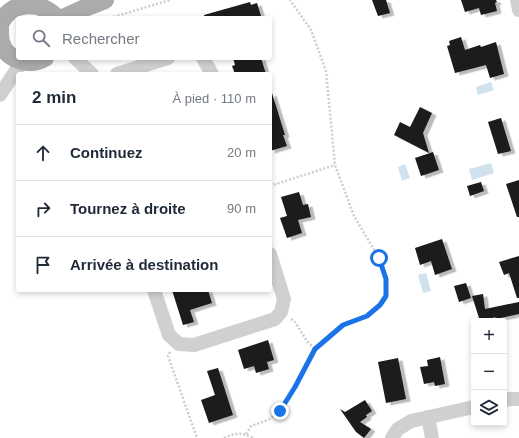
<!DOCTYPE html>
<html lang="fr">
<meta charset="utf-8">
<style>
:root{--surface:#fff;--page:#f6f6f7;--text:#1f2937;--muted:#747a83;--line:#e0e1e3}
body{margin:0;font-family:Helvetica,sans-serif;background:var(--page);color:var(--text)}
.controls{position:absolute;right:12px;bottom:12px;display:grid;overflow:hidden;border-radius:4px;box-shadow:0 2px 6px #0003}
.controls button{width:36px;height:36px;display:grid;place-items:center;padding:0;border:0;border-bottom:1px solid var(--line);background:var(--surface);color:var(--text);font:20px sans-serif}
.stop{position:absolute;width:12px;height:12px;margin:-9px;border:3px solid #1a73e8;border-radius:50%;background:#fff}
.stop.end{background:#1a73e8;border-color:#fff;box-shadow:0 1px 4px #0008}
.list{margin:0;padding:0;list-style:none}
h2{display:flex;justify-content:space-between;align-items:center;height:52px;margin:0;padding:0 16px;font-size:17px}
h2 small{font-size:13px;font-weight:400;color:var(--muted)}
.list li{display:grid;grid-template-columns:26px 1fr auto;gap:12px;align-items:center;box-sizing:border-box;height:56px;padding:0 16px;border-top:1px solid var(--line)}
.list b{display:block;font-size:15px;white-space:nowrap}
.list em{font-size:13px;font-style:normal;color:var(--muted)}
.icon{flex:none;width:22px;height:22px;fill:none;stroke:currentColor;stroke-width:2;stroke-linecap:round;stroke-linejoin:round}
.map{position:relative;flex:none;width:519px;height:438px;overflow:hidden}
.search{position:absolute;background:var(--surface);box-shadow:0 2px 6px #0003;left:16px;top:16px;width:256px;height:44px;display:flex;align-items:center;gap:10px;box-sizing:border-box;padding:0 14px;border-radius:4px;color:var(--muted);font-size:15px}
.panel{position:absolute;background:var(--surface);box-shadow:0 2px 6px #0003;left:16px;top:72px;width:256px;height:220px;border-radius:4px}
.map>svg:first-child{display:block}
</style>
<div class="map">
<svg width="519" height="438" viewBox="0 0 519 438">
<defs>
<filter id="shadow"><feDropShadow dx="4.5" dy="2.5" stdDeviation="0" flood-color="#0004"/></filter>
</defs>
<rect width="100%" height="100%" fill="#fff"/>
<!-- water -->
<g fill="#cfe2ee">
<path d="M491,82L494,90L478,95L476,87Z"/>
<path d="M491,163L494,173L472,180L469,169Z"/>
<path d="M405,164L410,178L402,181L398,167Z"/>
<path d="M426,273L431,291L423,293L418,275Z"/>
</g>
<!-- building -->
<g fill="#1a1a1a" filter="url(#shadow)">
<path d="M372,0H386L390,13L378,16Z"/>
<path d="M461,0H496L497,2L495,3L497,11L481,15L479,8L465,12Z"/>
<path d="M250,2L251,5L257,3L261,16L253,18H205L204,15Z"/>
<path d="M461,37L465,50L480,45L481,47L496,42L504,74L490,78L486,65L455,73L447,46L450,45L449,41Z"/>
<path d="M233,58H261L266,74H235L232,66L235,65Z"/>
<path d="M272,93L285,135H283L287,146L270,151V94Z"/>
<path d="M420,107L432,113L423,133L429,153L394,135L400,122L410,127Z"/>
<path d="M501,118L511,151L498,154L488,122Z"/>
<path d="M433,152L439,170L421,176L415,158Z"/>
<path d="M519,180V217H517L506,184Z"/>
<path d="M481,182L484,191L470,196L467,186Z"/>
<path d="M299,192L303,205L308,204L311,217L298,220L302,233L287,238L280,218L287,216L281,197Z"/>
<path d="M442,239L452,269L435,275L431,261L420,265L415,248Z"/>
<path d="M519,256V298H517L509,273L504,275L499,262Z"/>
<path d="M466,283L471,298L459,302L454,286Z"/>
<path d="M172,290H208L212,303L190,310L194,322L183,325Z"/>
<path d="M483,294L485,309L519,302V314L496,319L495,317L487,320V321H480L472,296Z"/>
<path d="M268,340L274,360L267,362L269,369L256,373L254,366L244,369L238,350Z"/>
<path d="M440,357L445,384L435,386L434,382L424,384L420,367L428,366L427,360Z"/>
<path d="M398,358L406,399L386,403L378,362Z"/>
<path d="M218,368L233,415L209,423L201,400L215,395L207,371Z"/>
<path d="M365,400L372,411L366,415L367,417L360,422L371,429L364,438L356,432L340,409L345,412Z"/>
</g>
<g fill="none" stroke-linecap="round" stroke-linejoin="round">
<!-- path -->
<g stroke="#cdcdcd" stroke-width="2.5" stroke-dasharray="2 2" stroke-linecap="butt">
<path d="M110,18L170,0"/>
<path d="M270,186L335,165"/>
<path d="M291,319L295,322L307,341L315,349"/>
<path d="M170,352L168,356L197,438"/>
<path d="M246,434L251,426L268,420L280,411L295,387L315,349L343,325L367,316L380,305L386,296V279L379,258L354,216L335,165L326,71L311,30L290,0"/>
<path d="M224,438C235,433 242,432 253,438"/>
</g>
<!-- minor -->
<g stroke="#d0d0d0" stroke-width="14">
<path d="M517,0L519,10"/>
<path d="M75,58L92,74"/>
<path d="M203,58L212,74"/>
<path d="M117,74L168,58"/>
<path d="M0,95L22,61"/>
<path d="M154,290L169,335L179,344L194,345L275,319L281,312L284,299L270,254"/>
<path d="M504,400L511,399H519"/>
<path d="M428,417L432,438"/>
<path d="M392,438L398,429L411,421L474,407"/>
</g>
<!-- major -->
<g stroke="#ababab" stroke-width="18">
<path d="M63,18L87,7L105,0"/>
<path d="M0,24C11,0 41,0 57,18"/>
<path d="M0,26C0,31 0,37 1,42C6,60 29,67 45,58"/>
</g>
</g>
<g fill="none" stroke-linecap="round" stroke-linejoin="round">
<!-- route -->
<path stroke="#1a73e8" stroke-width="5" d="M280,411L295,387L315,349L343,325L367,316L380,305L386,296V279L379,258"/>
</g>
</svg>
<div class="controls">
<button>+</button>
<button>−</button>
<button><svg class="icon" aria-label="layers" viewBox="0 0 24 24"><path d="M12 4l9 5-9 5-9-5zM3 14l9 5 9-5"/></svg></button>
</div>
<div class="stop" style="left:379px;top:258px"></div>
<div class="stop end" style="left:280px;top:411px"></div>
<div class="search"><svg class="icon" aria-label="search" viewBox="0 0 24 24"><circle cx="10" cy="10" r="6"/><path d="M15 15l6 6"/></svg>Rechercher</div>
<section class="panel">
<h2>2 min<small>À pied · 110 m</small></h2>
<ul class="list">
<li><svg class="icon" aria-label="ahead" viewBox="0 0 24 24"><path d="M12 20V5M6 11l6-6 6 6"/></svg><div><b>Continuez</b></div><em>20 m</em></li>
<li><svg class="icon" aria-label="right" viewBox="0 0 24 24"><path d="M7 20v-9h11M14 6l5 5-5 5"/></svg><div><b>Tournez à droite</b></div><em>90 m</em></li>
<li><svg class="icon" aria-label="arrive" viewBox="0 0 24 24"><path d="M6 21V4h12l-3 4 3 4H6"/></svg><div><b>Arrivée à destination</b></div></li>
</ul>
</section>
</div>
